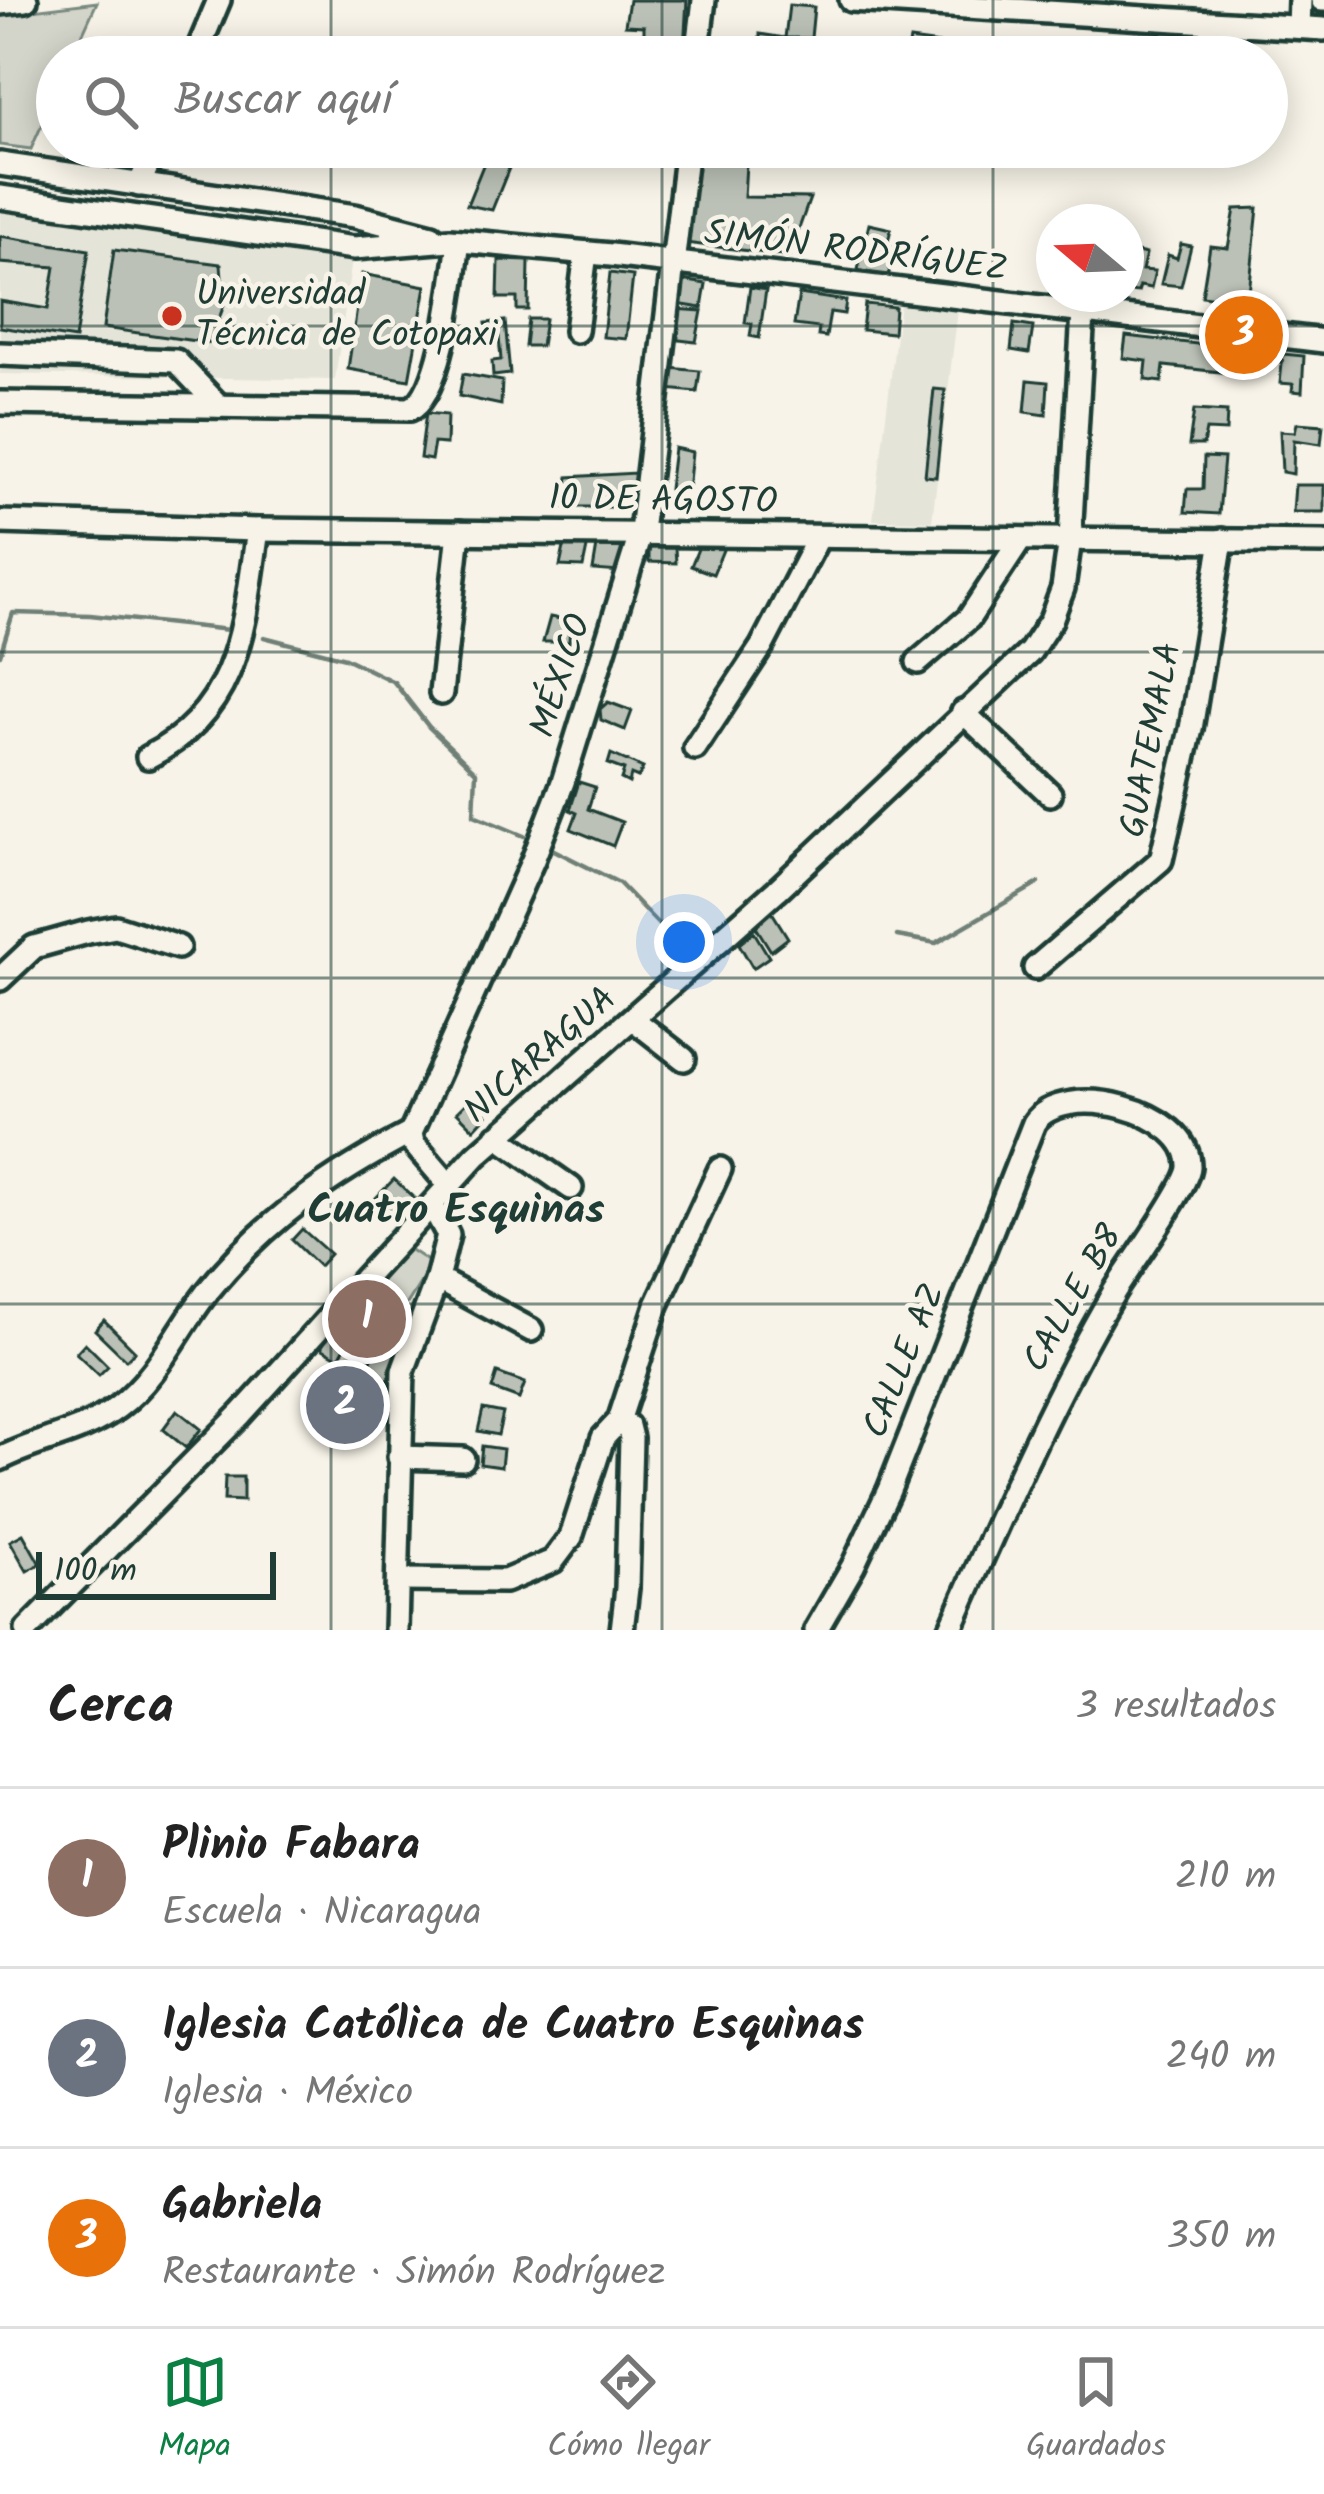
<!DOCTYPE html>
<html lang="es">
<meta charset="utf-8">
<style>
:root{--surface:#fff;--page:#f6f6f6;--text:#222;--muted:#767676;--line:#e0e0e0;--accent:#0b8043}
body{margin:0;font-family:Kalam,sans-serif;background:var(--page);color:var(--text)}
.compass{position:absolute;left:1036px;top:204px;width:108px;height:108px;border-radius:50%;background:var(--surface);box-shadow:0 6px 30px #0003;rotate:289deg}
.scale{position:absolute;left:36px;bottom:30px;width:240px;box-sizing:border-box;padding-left:12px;border:6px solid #1f3d34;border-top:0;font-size:33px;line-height:42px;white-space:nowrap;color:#1f3d34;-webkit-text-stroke:9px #f7f3e8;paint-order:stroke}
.you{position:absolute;left:684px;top:942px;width:42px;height:42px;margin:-30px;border:9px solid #fff;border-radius:50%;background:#1a73e8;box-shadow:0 0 0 18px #1a73e833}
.badge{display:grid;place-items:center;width:78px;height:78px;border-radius:50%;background:var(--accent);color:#fff;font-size:39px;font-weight:700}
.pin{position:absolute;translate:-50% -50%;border:6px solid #fff;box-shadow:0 3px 12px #0006}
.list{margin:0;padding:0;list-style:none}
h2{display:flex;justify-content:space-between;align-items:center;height:156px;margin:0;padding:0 48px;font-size:51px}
h2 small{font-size:39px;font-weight:400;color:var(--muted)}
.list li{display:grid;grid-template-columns:78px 1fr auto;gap:36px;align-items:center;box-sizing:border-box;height:180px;padding:0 48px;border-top:3px solid var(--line)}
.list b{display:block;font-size:45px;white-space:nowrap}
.list p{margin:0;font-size:39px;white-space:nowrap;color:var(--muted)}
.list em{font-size:39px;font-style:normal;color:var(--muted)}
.icon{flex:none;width:66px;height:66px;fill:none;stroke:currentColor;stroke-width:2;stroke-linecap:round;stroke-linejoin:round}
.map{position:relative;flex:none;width:1324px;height:1630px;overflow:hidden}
.search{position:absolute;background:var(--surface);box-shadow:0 6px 30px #0003;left:36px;right:36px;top:36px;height:132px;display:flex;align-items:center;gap:30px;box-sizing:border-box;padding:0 42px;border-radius:66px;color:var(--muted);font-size:45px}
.sheet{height:696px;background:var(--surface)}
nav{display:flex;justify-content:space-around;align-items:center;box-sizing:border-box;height:168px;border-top:3px solid var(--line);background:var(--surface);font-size:33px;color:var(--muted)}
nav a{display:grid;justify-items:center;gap:6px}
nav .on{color:var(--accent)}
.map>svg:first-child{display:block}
</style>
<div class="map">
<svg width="1324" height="1630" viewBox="0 0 1324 1630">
<rect width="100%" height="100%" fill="#f7f3e8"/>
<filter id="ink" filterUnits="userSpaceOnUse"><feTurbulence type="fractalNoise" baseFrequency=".00833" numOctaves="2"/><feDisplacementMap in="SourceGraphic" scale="24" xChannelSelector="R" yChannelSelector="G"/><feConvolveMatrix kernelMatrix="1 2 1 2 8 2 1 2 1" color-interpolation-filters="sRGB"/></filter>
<g filter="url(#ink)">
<!-- built -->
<g fill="#e5e4d9">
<path d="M0,210L352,259L335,380L0,374Z"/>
<path d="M900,303L958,310L932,521L873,520Z"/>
</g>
<!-- green -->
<g fill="#d3d5ca" stroke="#79897f" stroke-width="3">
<path d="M97,2L72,57H57V91L31,149L0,145V14Z"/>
<path d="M403,1245L432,1264L397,1320L368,1302Z"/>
</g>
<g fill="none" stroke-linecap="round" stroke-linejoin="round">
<!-- stream -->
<g stroke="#6f8077" stroke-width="4.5">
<path d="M264,637L345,658L394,682L429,727L476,772L474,815L524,836"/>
<path d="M0,655L13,613L90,615L229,630"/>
<path d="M550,848L619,883L681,948"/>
<path d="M897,936L936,943L1039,883"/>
</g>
</g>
<!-- building -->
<g fill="#bbc1b6" stroke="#1f3d34" stroke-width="3">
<path d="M629,0H687L684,48L635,47L638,34L644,33V26L625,25Z"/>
<path d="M789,5L814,7L811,38H785Z"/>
<path d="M760,34L785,38L784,57H760Z"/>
<path d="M910,40L940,44L936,57H906Z"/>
<path d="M695,147H722L719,186L690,184Z"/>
<path d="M696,147H747L744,197L810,198L789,256L685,243Z"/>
<path d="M486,158L509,168L492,210L467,205Z"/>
<path d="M1258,208L1248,302L1202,296L1210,246L1228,248L1235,209Z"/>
<path d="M869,224L891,229L887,246L895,248L888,277L858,270Z"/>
<path d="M0,236L89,250L75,339L0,327V301L48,309L55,267L0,263Z"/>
<path d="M1181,244L1191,246L1181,286L1161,284L1168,255L1177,258Z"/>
<path d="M114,250L221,264L224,305L210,343L103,328Z"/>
<path d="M1128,250L1146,254L1142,270L1155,271L1151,288L1140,286L1138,292L1126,291Z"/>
<path d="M499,260L529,261L528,310H517V298H498Z"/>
<path d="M610,273L633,276L626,339L603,337Z"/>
<path d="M362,274L426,286L409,380L348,369Z"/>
<path d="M682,280L706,284L702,308L677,304Z"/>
<path d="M750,287L766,290L759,338L750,336L752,324L745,323Z"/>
<path d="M799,294L846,301L844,314L830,312L826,337L818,336L819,328L794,325Z"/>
<path d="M865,304L895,307L893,333L862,330Z"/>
<path d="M674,309L702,311L696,342L671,339Z"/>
<path d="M528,319H545L541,346H525Z"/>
<path d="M505,321L510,374L493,376L492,361L501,360L499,337L488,338L486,323Z"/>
<path d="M1014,324L1033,327L1029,353L1011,350Z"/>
<path d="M1126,336L1233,348L1230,373L1164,366L1162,382L1145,380L1147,361L1123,358Z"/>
<path d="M1237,349L1256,350L1255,373L1236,372Z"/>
<path d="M1283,354L1304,356L1302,392L1292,391L1293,384L1280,383Z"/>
<path d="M670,368L700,371L697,392L666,389Z"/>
<path d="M463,374L502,381L501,405L459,396Z"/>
<path d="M1028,380L1048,382L1046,415L1025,412Z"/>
<path d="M934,389L945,390L936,477L925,476Z"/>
<path d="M1194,410L1227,412L1226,431L1206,430L1203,445H1189Z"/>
<path d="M426,413L447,415L446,444L434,443L431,460L420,458Z"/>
<path d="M1297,423L1323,425L1321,444L1294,440L1293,474L1282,472L1280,431L1295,432Z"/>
<path d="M674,448L692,452L688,491L669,489Z"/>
<path d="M1204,457L1224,458L1219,514L1185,512L1187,489H1203Z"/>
<path d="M635,473L633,507H564L568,477Z"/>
<path d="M1295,485H1324V512H1293Z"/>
<path d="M566,538H589L583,567L560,566Z"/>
<path d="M598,540H630L620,572L593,570Z"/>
<path d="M700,544L725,545L713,574L691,566Z"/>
<path d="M649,548H675L676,563L649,562Z"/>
<path d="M550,617L570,621L569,642H543Z"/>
<path d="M608,702L632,711L625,730L601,720L600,709Z"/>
<path d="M611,754L643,768L638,778L631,775L629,783L621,779L624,770L608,764Z"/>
<path d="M579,782L595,787L588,809L622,822L613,846L571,829L577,813L570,810Z"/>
<path d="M767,904L788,938L771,951L751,919Z"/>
<path d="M754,932L769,957L753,968L739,944Z"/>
<path d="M470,1099L487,1115L474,1129L457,1112Z"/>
<path d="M394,1179L415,1199L393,1222L372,1202Z"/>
<path d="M302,1229L330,1254L319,1266L292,1240Z"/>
<path d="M353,1308L377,1322L368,1339L344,1326Z"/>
<path d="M104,1320L135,1351L126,1360L95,1330Z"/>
<path d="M382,1326L403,1333L388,1381L367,1374Z"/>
<path d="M333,1328L350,1338L339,1358L321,1348Z"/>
<path d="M85,1343L108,1366L99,1375L76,1353Z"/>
<path d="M342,1359L366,1371L358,1387L334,1375Z"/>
<path d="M497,1373L525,1383L519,1399L492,1389Z"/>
<path d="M329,1388L368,1399L361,1422L323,1412Z"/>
<path d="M483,1409L503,1413L498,1435L478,1431Z"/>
<path d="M177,1410L201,1429L186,1448L163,1429Z"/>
<path d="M482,1446L503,1449L501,1467L480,1464Z"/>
<path d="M225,1477H243V1501L224,1500Z"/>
<path d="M23,1534L40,1564L27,1571L10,1541Z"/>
</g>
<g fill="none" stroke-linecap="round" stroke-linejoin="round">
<defs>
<g id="minor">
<path d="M851,0L1324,29"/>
<path d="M1322,0H1324"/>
<path d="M0,3L26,0"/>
<path d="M1299,27L1300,0"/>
<path d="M195,57L219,0"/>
<path d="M697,57L704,0"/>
<path d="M0,164L355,216L432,236"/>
<path d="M139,185L156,147"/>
<path d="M0,197L354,248L450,240L611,255L1324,341"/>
<path d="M576,331L586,253"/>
<path d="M0,354L176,361L219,406"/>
<path d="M0,403L410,409C443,395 454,276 459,241"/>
<path d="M0,522L258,530L1324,542"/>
<path d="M918,662L969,618L1021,539"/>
<path d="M441,693L459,532"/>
<path d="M963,712L1050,794"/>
<path d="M695,748L762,646L818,538"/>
<path d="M148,757C241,710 244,623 258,530"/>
<path d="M1035,968L1161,860L1191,729L1222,540"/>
<path d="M0,979L34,947L88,932L116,927L178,947"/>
<path d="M634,1020L684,1059"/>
<path d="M497,1136L571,1188"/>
<path d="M448,1184L413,1143L411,1133L533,860L563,782L641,532L687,147"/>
<path d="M437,1279L531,1330"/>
<path d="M619,1421L628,1426L631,1438L627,1588L622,1630"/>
<path d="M399,1457L463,1459"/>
<path d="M0,1459C38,1439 83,1434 118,1407C158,1377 178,1329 208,1291C264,1221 332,1174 411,1133"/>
<path d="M398,1580L505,1581L553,1561L571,1537L603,1438L619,1421L657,1305L720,1169"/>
<path d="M27,1630L241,1414L476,1156L777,890L1030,652L1051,620L1063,588L1070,539L1083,312"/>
<path d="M396,1630L403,1371L437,1279L448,1235L432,1205"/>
<path d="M816,1630L853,1566L889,1490L1034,1123C1063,1079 1191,1110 1189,1167C1188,1186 1128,1269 1114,1292C1050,1401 1001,1515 950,1630"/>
</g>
</defs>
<!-- minor casing -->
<use href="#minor" stroke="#1f3d34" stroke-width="30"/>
<!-- minor -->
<use href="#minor" stroke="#f7f3e8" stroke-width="21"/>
</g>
</g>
<!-- grid -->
<path fill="none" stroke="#1f3d34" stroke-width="3" stroke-opacity="0.55" d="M331,0V57M662,0V57M993,0V57M331,147V1630M662,147V1630M993,147V1630M0,326H1324M0,652H1324M0,978H1324M0,1304H1324"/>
<!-- markers -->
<circle fill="#c8321e" stroke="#f7f3e8" stroke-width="4.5" cx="172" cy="316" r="12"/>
<g text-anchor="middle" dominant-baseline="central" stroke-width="9" stroke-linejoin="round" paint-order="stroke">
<!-- street labels -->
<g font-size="36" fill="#1f3d34" stroke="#f7f3e8">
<text transform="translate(856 252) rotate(7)">SIMÓN RODRÍGUEZ</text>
<text transform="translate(663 501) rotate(1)">10 DE AGOSTO</text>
<text transform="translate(562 676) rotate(-72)">MÉXICO</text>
<text transform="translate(1152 740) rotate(-79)">GUATEMALA</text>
<text transform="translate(541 1056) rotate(-41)">NICARAGUA</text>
<text transform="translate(1074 1299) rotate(-60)">CALLE B8</text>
<text transform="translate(905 1361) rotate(-68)">CALLE AZ</text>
</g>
<!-- poi labels -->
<g font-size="36" fill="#1f3d34" stroke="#f7f3e8" text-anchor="start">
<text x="196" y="295">Universidad<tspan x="196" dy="41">Técnica de Cotopaxi</tspan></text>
</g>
<!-- quarter labels -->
<g font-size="42" font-weight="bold" fill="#1f3d34" stroke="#f7f3e8">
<text x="456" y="1211">Cuatro Esquinas</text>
</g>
</g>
</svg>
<svg class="compass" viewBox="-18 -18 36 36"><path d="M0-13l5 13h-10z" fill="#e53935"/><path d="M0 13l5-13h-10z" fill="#767676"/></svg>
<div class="scale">100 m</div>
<div class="you"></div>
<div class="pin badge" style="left:367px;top:1319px;background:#8d6e63">1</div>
<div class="pin badge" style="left:345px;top:1405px;background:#6b7280">2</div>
<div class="pin badge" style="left:1244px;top:335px;background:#e8710a">3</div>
<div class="search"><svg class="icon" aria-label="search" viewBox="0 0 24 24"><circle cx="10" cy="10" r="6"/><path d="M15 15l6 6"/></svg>Buscar aquí</div>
</div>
<section class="sheet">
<h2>Cerca<small>3 resultados</small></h2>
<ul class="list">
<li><span class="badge" style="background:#8d6e63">1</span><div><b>Plinio Fabara</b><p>Escuela · Nicaragua</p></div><em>210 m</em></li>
<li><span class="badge" style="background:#6b7280">2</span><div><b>Iglesia Católica de Cuatro Esquinas</b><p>Iglesia · México</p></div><em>240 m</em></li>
<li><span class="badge" style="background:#e8710a">3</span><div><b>Gabriela</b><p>Restaurante · Simón Rodríguez</p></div><em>350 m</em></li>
</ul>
</section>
<nav>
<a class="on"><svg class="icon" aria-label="map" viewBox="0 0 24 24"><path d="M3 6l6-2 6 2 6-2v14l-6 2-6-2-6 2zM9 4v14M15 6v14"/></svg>Mapa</a>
<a><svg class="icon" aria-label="directions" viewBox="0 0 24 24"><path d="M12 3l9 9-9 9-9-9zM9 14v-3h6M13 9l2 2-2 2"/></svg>Cómo llegar</a>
<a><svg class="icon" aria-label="saved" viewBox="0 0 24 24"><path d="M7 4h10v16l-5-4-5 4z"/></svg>Guardados</a>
</nav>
